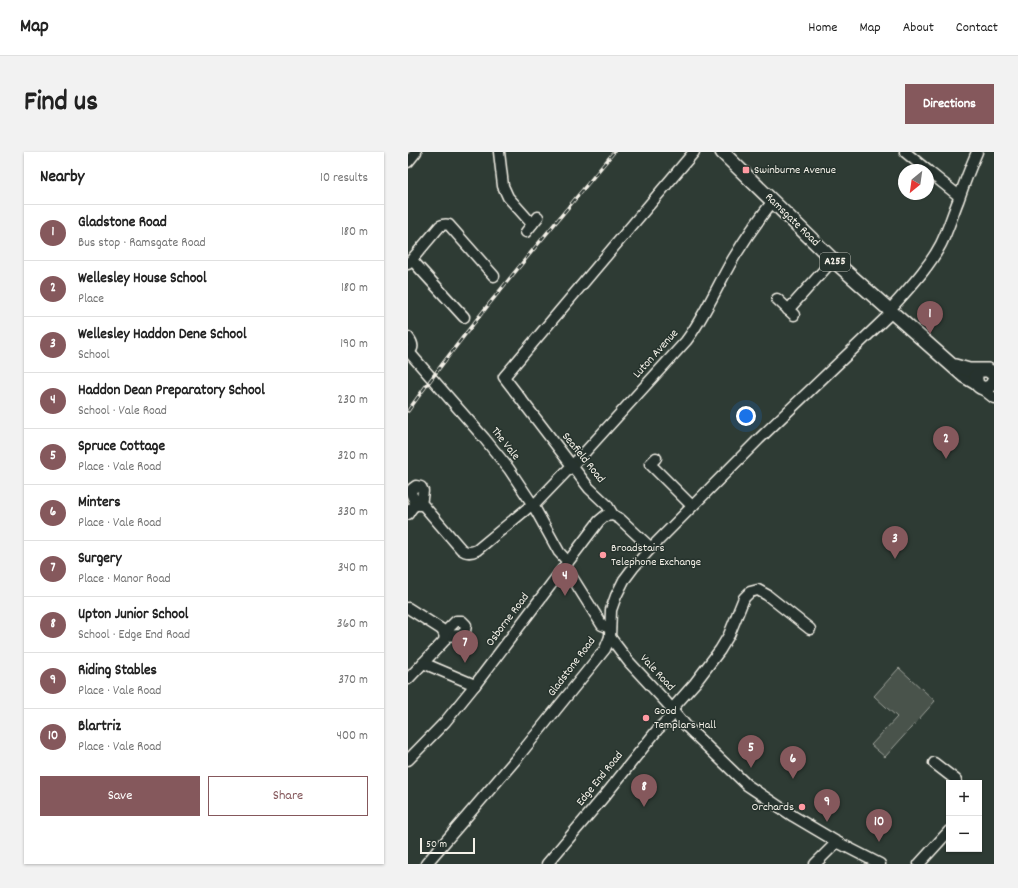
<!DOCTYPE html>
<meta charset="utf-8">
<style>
:root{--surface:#fff;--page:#f2f2f2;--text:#222;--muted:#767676;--line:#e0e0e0;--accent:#85585c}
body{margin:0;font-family:Dekko,sans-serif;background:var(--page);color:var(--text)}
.controls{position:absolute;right:12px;bottom:12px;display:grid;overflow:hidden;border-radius:0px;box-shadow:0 1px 3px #0004}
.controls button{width:36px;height:36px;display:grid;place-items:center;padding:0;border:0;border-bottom:1px solid var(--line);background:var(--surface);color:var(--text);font:20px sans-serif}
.compass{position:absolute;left:490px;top:12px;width:36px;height:36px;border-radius:50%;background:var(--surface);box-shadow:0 1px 3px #0004;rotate:209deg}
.scale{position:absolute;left:12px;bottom:10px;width:55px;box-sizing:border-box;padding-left:4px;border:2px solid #f4f1e8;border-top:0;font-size:11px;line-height:14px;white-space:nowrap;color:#f4f1e8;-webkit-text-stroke:3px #26332d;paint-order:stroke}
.you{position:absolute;left:338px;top:264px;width:14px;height:14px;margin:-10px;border:3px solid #fff;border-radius:50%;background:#1a73e8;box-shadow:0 0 0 6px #1a73e833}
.badge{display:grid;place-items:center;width:26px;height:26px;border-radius:50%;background:var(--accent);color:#fff;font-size:13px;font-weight:700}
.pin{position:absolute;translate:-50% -33px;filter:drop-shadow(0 1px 2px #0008)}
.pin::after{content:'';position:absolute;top:21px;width:14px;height:12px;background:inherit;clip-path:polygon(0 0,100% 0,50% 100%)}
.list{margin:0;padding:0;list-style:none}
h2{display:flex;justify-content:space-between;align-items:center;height:52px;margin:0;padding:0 16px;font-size:17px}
h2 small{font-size:13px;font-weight:400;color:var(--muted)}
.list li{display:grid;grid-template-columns:26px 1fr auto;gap:12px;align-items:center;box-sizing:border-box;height:56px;padding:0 16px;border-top:1px solid var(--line)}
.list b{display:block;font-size:15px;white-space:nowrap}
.list p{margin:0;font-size:13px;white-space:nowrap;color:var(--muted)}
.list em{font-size:13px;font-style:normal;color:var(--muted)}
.actions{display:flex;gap:8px;padding:12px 16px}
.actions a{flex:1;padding:9px 0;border:1px solid var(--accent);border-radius:0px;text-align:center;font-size:14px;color:var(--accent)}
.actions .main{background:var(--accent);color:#fff}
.map{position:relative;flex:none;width:586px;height:712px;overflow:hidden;border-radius:0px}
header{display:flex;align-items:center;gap:24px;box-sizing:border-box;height:56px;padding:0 20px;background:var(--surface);border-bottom:1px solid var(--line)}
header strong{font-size:19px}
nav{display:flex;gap:22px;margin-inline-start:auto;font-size:14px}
.intro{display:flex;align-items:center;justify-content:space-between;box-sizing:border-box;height:96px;padding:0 24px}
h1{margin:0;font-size:28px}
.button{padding:10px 18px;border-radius:0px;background:var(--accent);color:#fff;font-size:14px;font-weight:700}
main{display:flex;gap:24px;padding:0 24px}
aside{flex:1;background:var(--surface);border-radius:0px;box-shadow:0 1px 3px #0004}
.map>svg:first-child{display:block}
</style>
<header>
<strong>Map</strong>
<nav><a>Home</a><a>Map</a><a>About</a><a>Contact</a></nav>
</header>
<div class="intro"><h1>Find us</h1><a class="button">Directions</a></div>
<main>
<aside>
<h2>Nearby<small>10 results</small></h2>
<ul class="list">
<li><span class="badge">1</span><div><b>Gladstone Road</b><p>Bus stop · Ramsgate Road</p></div><em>180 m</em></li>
<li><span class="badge">2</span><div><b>Wellesley House School</b><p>Place</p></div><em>180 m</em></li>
<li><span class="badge">3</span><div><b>Wellesley Haddon Dene School</b><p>School</p></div><em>190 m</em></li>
<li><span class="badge">4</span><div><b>Haddon Dean Preparatory School</b><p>School · Vale Road</p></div><em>230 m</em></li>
<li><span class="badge">5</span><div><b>Spruce Cottage</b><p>Place · Vale Road</p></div><em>320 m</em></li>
<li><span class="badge">6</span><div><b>Minters</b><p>Place · Vale Road</p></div><em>330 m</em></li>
<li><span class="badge">7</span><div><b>Surgery</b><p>Place · Manor Road</p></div><em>340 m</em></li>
<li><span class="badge">8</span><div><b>Upton Junior School</b><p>School · Edge End Road</p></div><em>360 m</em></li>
<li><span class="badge">9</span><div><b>Riding Stables</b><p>Place · Vale Road</p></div><em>370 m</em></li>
<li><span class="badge">10</span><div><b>Blartriz</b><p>Place · Vale Road</p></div><em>400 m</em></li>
</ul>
<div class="actions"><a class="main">Save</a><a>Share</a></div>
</aside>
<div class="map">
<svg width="586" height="712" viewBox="0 0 586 712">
<rect width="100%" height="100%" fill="#2e3b34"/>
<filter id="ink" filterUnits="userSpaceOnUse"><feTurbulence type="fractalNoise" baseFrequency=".025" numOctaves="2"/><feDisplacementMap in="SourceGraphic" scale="8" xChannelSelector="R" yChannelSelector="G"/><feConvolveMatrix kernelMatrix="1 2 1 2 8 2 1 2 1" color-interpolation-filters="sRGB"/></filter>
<g filter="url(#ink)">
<!-- green -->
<path fill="#48524c" stroke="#9ea29a" d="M491,516L527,549L477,605L463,593L489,565L466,544Z"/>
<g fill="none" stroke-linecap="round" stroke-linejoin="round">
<defs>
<g id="minor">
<path d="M91,0L95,34L100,45L124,72"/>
<path d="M497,0L519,18"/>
<path d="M0,10L8,0"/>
<path d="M520,19L551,44"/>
<path d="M118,80L130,65"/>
<path d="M4,108L56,165"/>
<path d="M0,112L32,74C36,72 38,72 41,73L86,124"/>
<path d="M369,147L386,163"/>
<path d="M486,153C503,134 521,115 533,92C540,78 544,64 550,49C556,32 562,16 569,0"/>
<path d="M380,158L425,108"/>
<path d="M0,185C4,190 7,195 1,200"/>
<path d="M0,199L76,286L101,317L125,353L151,400L160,410"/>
<path d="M572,235L586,246"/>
<path d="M248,306L242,312L284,354"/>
<path d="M8,353L3,341L4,337L8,334L13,335L15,339L13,353"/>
<path d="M0,362C4,355 8,350 16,354L53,397C58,401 63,401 69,398L121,355L129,350L178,299L278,189C297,164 309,134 325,107C337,87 350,68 365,49"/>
<path d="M243,396L212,367L205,363L199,353L181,336L96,225L286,0"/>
<path d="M157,414L194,473L202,476"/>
<path d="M0,456L33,477C37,482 37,484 36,489L0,527"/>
<path d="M36,481L48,469H54L58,473L57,479L53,483L37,484"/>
<path d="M202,485L221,510L258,550L279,575L339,633L385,664L429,690L472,712"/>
<path d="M15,511L67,533"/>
<path d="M264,557L287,531L312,498L321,483L336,446L342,440L350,438L359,443L402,477"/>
<path d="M0,608L37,570L67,533L191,369L197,364L205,363"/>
<path d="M526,611L548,628V631"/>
<path d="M18,712L109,606L197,497L202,485L203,458L208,444L216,428L225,416L243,396L351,287L484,160"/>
<path d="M139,712L199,641L250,577L267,561"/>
<path d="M407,712L429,690"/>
<path d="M511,712L541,679"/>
</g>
<g id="major">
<path d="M314,0L425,108L556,224L568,231"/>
<path d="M547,214L561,218H580L584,221L586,224"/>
<path d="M568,224C566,237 581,241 586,229"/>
</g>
</defs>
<!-- minor casing -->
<use href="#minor" stroke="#f4f1e8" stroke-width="13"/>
<!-- major casing -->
<use href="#major" stroke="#f4f1e8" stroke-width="16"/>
<!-- minor -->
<use href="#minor" stroke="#26332d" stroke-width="10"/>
<!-- major -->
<use href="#major" stroke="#26332d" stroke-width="13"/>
<defs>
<path id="rail" d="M0,259C64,169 136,85 206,0"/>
</defs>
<!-- rail casing -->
<use href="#rail" stroke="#f4f1e8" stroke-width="3.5"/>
<!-- rail -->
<use href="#rail" stroke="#26332d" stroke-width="2" stroke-dasharray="6" stroke-linecap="butt"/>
</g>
</g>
<!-- markers -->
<g fill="#ff9aa2" stroke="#26332d" stroke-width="1.5">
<rect x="334" y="14" width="8" height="8" rx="2"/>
<circle cx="195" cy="403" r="4"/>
<circle cx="238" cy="566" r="4"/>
<circle cx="394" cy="655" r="4"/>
</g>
<g text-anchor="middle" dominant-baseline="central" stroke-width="3" stroke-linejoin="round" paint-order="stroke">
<!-- shield labels -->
<rect fill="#26332d" stroke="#b6b8b0" stroke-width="1" x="412" y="101" width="30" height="18" rx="3"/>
<g font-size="11" font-weight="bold" fill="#f4f1e8">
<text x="427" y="110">A255</text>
</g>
<!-- poi labels -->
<g font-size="12" fill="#f4f1e8" stroke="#26332d" text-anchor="start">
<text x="346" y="18">Swinburne Avenue</text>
<text x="203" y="396">Broadstairs<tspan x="203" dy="14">Telephone Exchange</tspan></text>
<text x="246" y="559">Good<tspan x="246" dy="14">Templars Hall</tspan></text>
<text x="386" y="655" text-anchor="end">Orchards</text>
</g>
<!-- street labels -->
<g font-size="12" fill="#f4f1e8" stroke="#26332d">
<text transform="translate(384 68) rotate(44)">Ramsgate Road</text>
<text transform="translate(248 202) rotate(-48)">Luton Avenue</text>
<text transform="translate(97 292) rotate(51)">The Vale</text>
<text transform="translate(175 306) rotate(51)">Seafield Road</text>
<text transform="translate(100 468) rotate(-53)">Osborne Road</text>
<text transform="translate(164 515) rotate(-53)">Gladstone Road</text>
<text transform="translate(249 521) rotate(47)">Vale Road</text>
<text transform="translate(192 627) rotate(-51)">Edge End Road</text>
</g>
</g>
</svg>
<div class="controls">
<button>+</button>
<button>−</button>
</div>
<svg class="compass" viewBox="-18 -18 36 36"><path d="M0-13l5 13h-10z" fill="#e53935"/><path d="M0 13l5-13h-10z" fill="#767676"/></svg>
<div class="scale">50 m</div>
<div class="you"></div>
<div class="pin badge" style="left:522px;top:182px">1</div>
<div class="pin badge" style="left:538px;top:307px">2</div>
<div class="pin badge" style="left:487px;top:407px">3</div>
<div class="pin badge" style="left:157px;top:444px">4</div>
<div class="pin badge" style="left:343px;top:616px">5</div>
<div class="pin badge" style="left:385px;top:627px">6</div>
<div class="pin badge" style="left:57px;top:511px">7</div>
<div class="pin badge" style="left:236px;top:655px">8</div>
<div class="pin badge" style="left:419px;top:670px">9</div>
<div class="pin badge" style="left:471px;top:690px">10</div>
</div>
</main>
